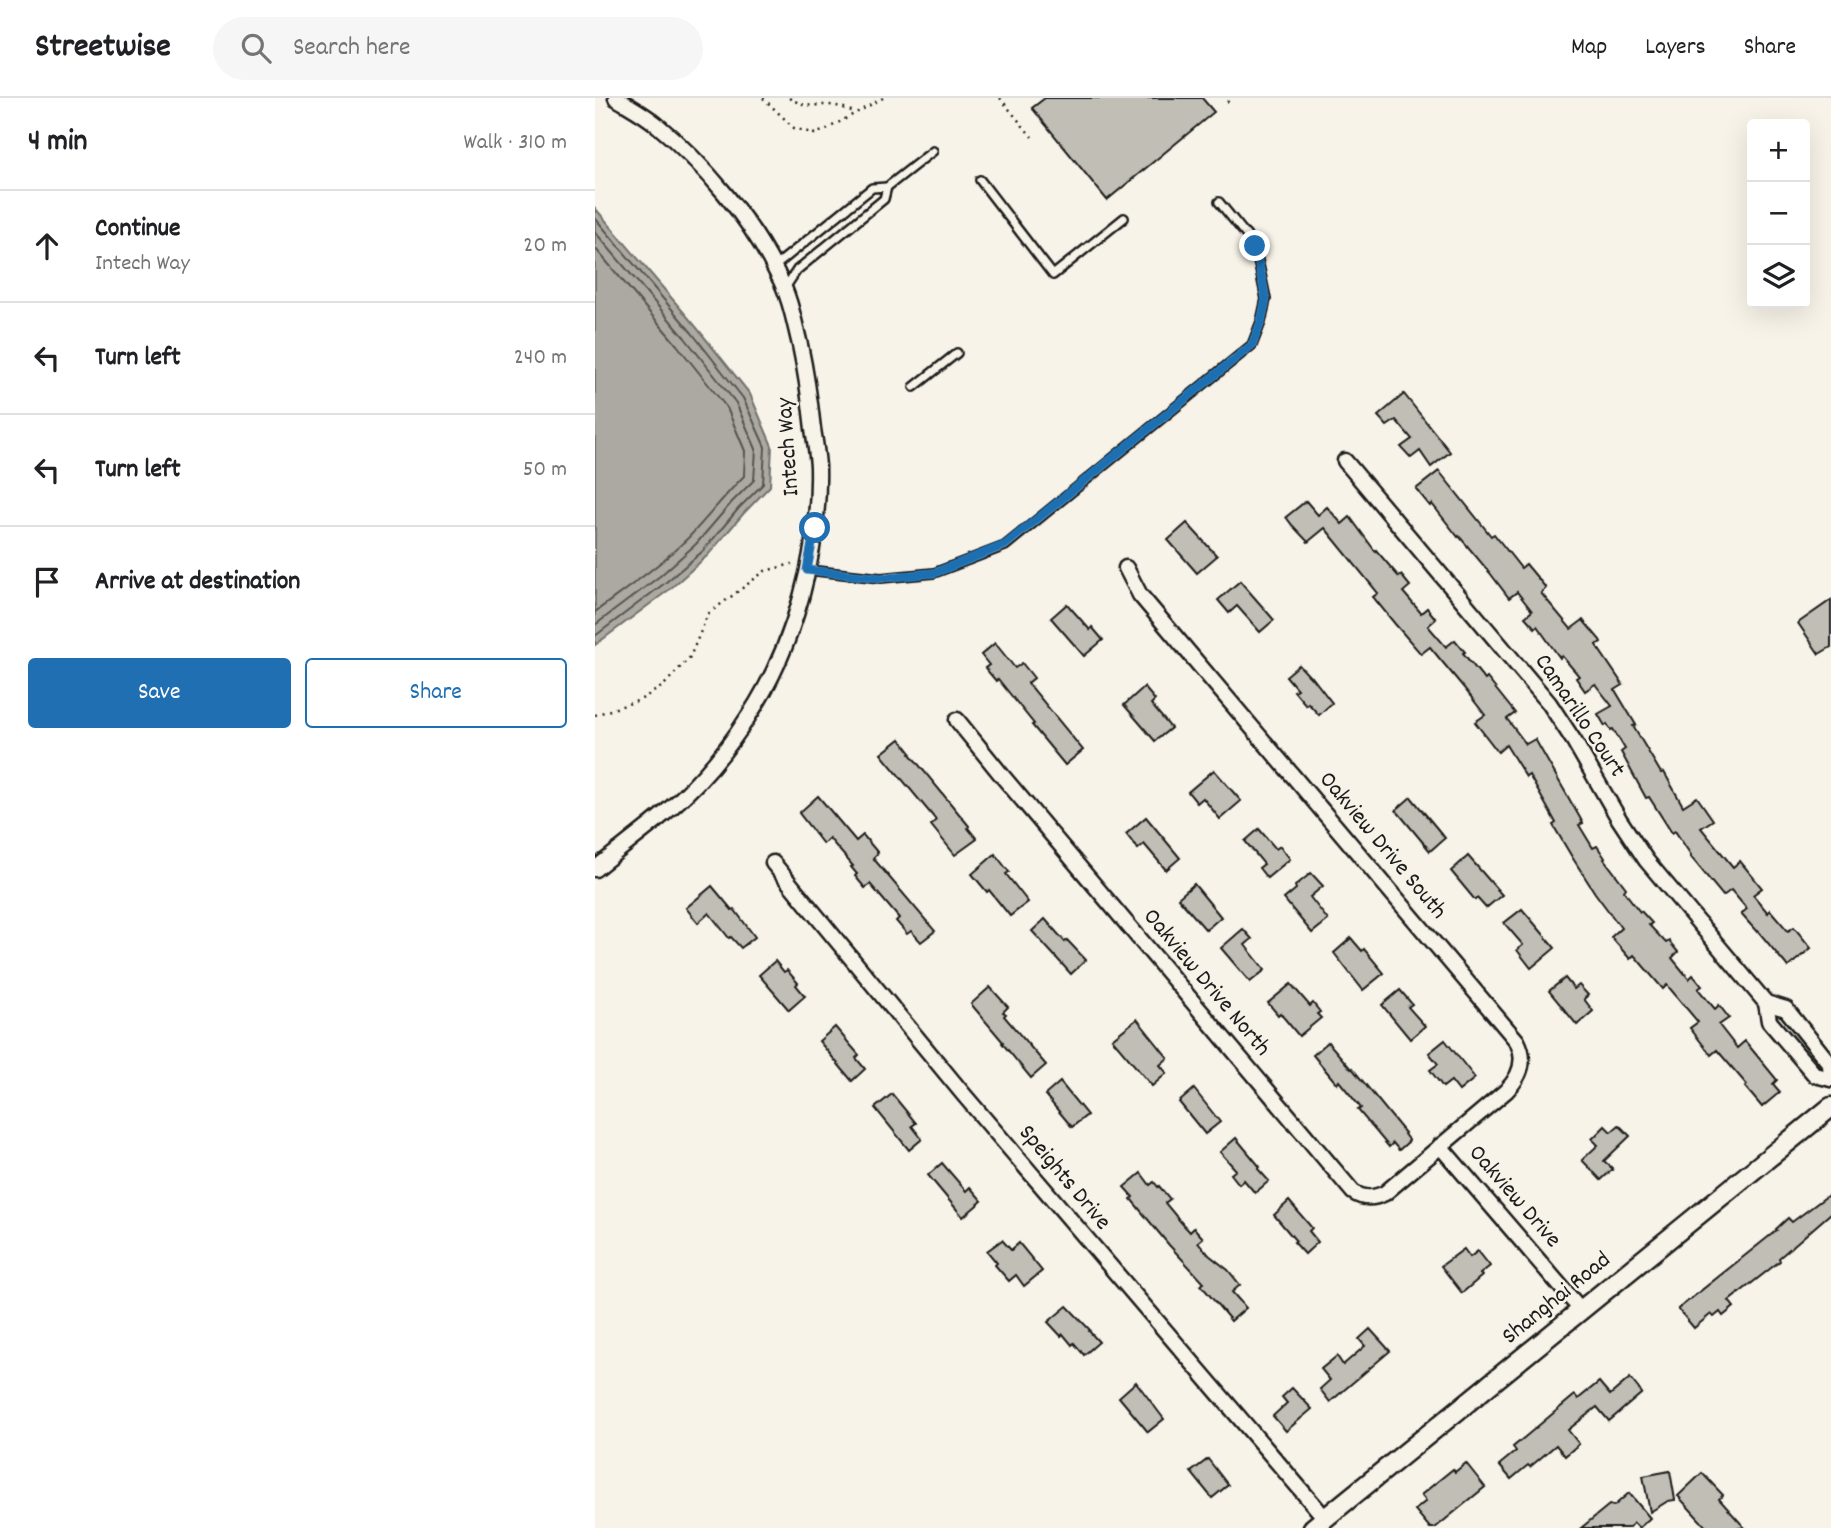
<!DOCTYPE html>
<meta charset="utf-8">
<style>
:root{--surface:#fff;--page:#f6f6f6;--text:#202124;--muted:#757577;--line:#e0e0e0;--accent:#1f6fb2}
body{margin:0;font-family:Dekko,sans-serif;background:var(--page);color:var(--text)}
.controls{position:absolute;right:21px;top:21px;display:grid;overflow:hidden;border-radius:7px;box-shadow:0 7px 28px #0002}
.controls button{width:63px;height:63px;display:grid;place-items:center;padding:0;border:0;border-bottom:2px solid var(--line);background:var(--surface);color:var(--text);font:35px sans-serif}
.stop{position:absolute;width:21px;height:21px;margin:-16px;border:5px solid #1f6fb2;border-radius:50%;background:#fff}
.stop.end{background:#1f6fb2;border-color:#fff;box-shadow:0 2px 7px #0008}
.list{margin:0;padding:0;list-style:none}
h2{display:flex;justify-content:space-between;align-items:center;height:91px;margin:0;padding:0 28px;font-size:30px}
h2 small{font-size:23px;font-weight:400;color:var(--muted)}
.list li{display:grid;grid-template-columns:46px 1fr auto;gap:21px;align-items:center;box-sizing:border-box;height:112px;padding:0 28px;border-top:2px solid var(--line)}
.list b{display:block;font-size:26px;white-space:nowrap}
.list p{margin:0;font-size:23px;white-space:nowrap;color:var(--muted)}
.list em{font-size:23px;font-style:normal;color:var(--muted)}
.actions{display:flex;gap:14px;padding:21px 28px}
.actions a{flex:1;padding:16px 0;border:2px solid var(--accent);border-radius:7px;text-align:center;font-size:24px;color:var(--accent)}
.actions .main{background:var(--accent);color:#fff}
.icon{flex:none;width:38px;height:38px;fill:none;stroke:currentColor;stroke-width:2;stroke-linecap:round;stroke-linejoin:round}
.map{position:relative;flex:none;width:1236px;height:1430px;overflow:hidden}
header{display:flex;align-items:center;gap:42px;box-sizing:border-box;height:98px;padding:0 35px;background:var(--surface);border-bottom:2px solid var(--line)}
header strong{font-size:33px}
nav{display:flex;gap:38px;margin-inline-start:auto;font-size:24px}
.search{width:490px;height:63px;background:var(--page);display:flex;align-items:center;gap:18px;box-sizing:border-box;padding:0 24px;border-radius:38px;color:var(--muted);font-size:26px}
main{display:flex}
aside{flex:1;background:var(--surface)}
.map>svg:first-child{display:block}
</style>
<header>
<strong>Streetwise</strong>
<div class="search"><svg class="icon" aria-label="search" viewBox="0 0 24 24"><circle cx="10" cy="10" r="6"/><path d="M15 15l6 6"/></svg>Search here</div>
<nav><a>Map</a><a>Layers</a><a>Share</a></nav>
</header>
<main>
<aside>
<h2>4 min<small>Walk · 310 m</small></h2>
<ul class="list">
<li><svg class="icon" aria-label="ahead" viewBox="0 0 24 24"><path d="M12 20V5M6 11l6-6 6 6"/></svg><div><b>Continue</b><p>Intech Way</p></div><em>20 m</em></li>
<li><svg class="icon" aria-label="left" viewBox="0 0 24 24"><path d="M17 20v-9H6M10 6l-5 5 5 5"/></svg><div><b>Turn left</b></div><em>240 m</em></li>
<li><svg class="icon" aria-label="left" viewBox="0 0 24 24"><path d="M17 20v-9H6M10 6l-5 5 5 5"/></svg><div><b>Turn left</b></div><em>50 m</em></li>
<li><svg class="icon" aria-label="arrive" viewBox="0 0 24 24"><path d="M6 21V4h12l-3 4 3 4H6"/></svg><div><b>Arrive at destination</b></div></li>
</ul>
<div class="actions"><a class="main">Save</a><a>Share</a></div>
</aside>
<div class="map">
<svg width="1236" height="1430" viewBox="0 0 1236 1430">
<rect width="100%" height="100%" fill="#f7f3e8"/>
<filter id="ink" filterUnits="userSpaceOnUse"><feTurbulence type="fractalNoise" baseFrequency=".0143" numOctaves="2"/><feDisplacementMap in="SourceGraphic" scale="14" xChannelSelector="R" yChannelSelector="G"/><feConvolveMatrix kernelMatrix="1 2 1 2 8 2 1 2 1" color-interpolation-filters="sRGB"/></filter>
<g filter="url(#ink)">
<!-- water -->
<path fill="#aca9a2" stroke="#72716c" stroke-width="2" d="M0,110L102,230L155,296L177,348L175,388L149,415L113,457L75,491L0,547Z"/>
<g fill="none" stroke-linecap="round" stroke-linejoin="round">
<!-- shore -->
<g stroke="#565452" stroke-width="2">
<path d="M0,120L97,235L148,300L170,349L168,386L144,410L108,453L70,485L0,538"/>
<path d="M0,134L90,240L141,305L161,351L159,382L137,404L101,446L65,478L0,527"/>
<path d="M0,150L82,247L132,310L150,353L149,378C130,397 113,419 94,439C66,467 32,490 0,514"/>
</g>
</g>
<!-- building -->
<g fill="#c0beb5" stroke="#1c1c1c" stroke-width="2">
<path d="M450,0H607L619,14L512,102L437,10Z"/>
<path d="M809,296L855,354L836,369L825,353L816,360L806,349L817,341L801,322L792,328L783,318Z"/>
<path d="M844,373L896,438L899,436L926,470L931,466L951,490L946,495L976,531L988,522L1005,542L1006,544L1001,547L1028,587L1020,592L1041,627L1038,628L1066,675L1069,674L1088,708L1102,699L1118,722L1106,730L1138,769L1145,763L1167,790L1158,797L1173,815L1175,812L1193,833L1199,829L1216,850L1193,869L1163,833L1162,834L1146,816L1152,811L1136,792L1128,798L1095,758L1096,757L1080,733L1077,735L1054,699L1051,700L1026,654L1030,651L1018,631L1016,632L1012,626L1010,628L1003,616L1017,608L1000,586L990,593L981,580L984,578L967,558L965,560L942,528L940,530L930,519L937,513L922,494L914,500L895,475L864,438L863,439L837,406L835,408L821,391Z"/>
<path d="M711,403L723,417L732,409L747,426L755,419L780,453L781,452L804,479L806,477L815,488L808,494L826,515L832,510L841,521L833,528L851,549L860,542L870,554L868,555L890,582L892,580L920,615L912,621L931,646L940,641L988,725L984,727L998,750L1002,748L1010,760L1009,761L1031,790L1029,793L1045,814L1046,813L1057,825L1054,827L1071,845L1074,843L1083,854L1077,860L1094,881L1098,877L1107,888L1103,891L1120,911L1124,907L1134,920L1124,927L1142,950L1150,943L1182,982L1178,986L1185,994L1167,1009L1150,989L1152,987L1122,952L1116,957L1095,930L1103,924L1072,887L1068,891L1039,857L1035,861L1016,839L1026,830L1000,795L977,759L958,727L961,725L934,677L931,679L911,647L903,654L880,624L890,617L869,590L835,549L826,556L800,526L778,499L783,495L730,430L713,444L697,427L691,419Z"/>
<path d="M592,425L622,458L602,475L573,442Z"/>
<path d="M645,483L679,522L665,534L642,508L634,515L623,502Z"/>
<path d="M1236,502V549L1224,556L1203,525Z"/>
<path d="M472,506L495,532L497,529L508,542L489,558L456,520Z"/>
<path d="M400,545L420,570L427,565L439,580L433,585L488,652L470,667L437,627L439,626L403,581L401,583L390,570L394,567L386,557Z"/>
<path d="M704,567L716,580L717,579L737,605L724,617L713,605L711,607L699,593L702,591L691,578Z"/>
<path d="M549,589L560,602L556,606L576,630L560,643L529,607Z"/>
<path d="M305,641L316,655L315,656L374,728L373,730L382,741L360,757L336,727L341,722L286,656Z"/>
<path d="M619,672L646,703L625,721L608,700L602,705L593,694Z"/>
<path d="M223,698L261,743L268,737L283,755L278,760L340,833L326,844L316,833L312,836L301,823L304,820L275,786L270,790L260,778L262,776L256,769L258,768L234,740L228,746L204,715Z"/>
<path d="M816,699L850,740L835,753L801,712Z"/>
<path d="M551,719L585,760L571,772L549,746L543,751L531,736Z"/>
<path d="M664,731L681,751L685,748L695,761L672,780L664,770L669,766L650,743Z"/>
<path d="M400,756L414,774L411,776L433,804L415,818L394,792L392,794L377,776Z"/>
<path d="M873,758L907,797L891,810L882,800L880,802L856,773Z"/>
<path d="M716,775L728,788L715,799L733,822L717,835L689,801L701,791L700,788Z"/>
<path d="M599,786L626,819L611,832L583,800Z"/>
<path d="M117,788L137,812L139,811L160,839L146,850L136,839L134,840L114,815L103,825L91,810Z"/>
<path d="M927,811L960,850L936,870L922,852L928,847L909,825Z"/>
<path d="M450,821L470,844L472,842L491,862L476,876L437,833Z"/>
<path d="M648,831L657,841L650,847L670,872L655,884L626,850Z"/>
<path d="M756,840L767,853L769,851L789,875L768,892L739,855Z"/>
<path d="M180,863L189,874L192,872L203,885L201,887L210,898L194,912L164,877Z"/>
<path d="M970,880L979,891L984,887L993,897L989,901L998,913L982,927L954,893Z"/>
<path d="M696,886L715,908L718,905L725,914L722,916L726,920L704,938L685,915L683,917L673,905Z"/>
<path d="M395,889L413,909L408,914L411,916L409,918L451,967L436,980L407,945L408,944L376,906Z"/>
<path d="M805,892L817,906L813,909L830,928L815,941L787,907Z"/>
<path d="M542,921L573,960L565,967L572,975L557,988L517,941Z"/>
<path d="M240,929L264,957L261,960L270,971L257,983L224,943Z"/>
<path d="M850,942L880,980L864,993L856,983L848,989L835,972L843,966L834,955Z"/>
<path d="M733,944L756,971L757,970L810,1035L809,1036L814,1043L804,1052L798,1045L794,1049L763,1012L766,1010L744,983L742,986L718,957Z"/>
<path d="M465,984L492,1017L477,1029L450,997Z"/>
<path d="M599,991L625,1024L610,1036L584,1004Z"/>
<path d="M297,996L321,1025L317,1028L327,1041L314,1052L280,1010Z"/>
<path d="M1024,1027L1035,1038L1009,1063L1018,1071L1006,1082L987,1062L1003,1047L997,1041L1010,1028L1016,1034Z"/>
<path d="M641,1040L665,1069L663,1071L674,1083L660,1095L649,1082L644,1086L636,1076L641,1072L625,1054Z"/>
<path d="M347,1065L371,1093L375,1089L387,1103L368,1119L333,1077Z"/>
<path d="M546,1075L555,1087L559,1084L563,1089L564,1088L575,1101L570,1105L585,1123L595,1134L599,1130L608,1140L603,1144L614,1157L633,1172L645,1187L637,1194L651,1210L636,1223L606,1187L609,1185L574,1147L536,1101L538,1099L529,1089Z"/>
<path d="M1236,1095V1115L1184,1160L1185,1163L1134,1203L1139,1209L1128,1218L1125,1214L1119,1219L1116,1216L1099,1230L1083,1211L1182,1132L1181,1131L1193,1120L1197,1124Z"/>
<path d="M694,1103L717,1130L714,1133L723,1144L710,1156L699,1144L701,1143L679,1117Z"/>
<path d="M407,1142L416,1152L424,1145L447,1173L429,1188L421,1177L414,1183L400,1167L402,1165L392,1153Z"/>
<path d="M869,1151L875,1159L883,1153L895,1168L885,1176L887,1178L867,1195L846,1168Z"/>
<path d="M472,1208L495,1232L494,1233L504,1244L489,1257L479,1245L477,1247L468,1236L466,1238L453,1224Z"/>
<path d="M775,1231L795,1253L735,1304L725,1291L735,1282L726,1271L742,1258L748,1267L770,1248L764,1241Z"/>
<path d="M1035,1280L1047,1295L1014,1323L1002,1309L973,1332L984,1346L970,1358L961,1347L935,1369L933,1367L916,1381L904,1367L921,1353L918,1349L980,1297L983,1301L1004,1284L1015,1297Z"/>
<path d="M541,1284L569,1321L553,1334L524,1299Z"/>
<path d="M697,1290L717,1311L691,1333L678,1318L692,1305L687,1299Z"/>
<path d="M613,1361L633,1387L617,1400L596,1374Z"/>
<path d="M871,1365L890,1389L840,1430H835L820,1412L831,1403L826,1397L858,1371L860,1374Z"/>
<path d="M1075,1373L1080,1402L1073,1403L1055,1414L1048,1378Z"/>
<path d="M1107,1375L1128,1397L1124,1401L1150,1430H1112L1083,1398Z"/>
<path d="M1034,1395L1055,1420L1044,1430L1039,1425L1033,1430H986L1014,1407L1019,1408Z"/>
</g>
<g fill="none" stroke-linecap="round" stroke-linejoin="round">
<defs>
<g id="service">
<path d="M385,82L458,177L529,120"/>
<path d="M292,89L338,53"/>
<path d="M179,169L277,90L292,89L289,101L202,172L190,190"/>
<path d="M319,289L362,255"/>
<path d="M213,472L286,480L339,475L410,448L657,247L666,224L671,201L665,172L660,148L624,104"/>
</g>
<g id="minor">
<path d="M750,363L954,605L979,643L1024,721L1051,762L1171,905L1174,923L1220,977L1236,981"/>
<path d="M362,622L409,680L758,1094C768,1101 778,1101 790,1095L911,993C925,979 932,962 922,943L545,497L531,470"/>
<path d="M178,765L369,997L730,1420"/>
<path d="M0,771C23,752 48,734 70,715C102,688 131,654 153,619C200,548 225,452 223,368C222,355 220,343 218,331C215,303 211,275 205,247C199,223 195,199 183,177C156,121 108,65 61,26C49,16 34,8 21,0"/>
<path d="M1171,905L1191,911L1235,966L1236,981"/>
<path d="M845,1048L986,1212"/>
</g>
<path id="tertiary" d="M718,1430L1236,1009"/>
</defs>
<!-- service casing -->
<use href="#service" stroke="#1c1c1c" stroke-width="12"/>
<!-- minor casing -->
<use href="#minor" stroke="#1c1c1c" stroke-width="19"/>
<!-- tertiary casing -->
<use href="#tertiary" stroke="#1c1c1c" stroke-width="23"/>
<!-- path -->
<g stroke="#1c1c1c" stroke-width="2.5" stroke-dasharray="2 5" stroke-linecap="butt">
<path d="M168,0L199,30L220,36L232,31L288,0"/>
<path d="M194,0C212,10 215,7 233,7C243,7 252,11 261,15"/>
<path d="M405,0L437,39"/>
<path d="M632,4L636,0"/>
<path d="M0,617L45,602L68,588L95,559L113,516L170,473L197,466"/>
</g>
<!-- service -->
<use href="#service" stroke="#f7f3e8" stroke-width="7"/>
<!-- minor -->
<use href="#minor" stroke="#f7f3e8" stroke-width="14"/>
<!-- tertiary -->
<use href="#tertiary" stroke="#f7f3e8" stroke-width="18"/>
</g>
</g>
<g fill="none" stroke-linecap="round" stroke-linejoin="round" filter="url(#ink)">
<!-- route -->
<path stroke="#1f6fb2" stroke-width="9" d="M220,430L212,472L286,480L339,475L410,447L657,247L666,224L671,201L660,148"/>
</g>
<g text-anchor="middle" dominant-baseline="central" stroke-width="5" stroke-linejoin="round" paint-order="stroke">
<!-- street labels -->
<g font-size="24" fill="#1c1c1c" stroke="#f7f3e8">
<text transform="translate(194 349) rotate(-94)">Intech Way</text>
<text transform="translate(984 618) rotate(56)">Camarillo Court</text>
<text transform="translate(787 748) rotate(50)">Oakview Drive South</text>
<text transform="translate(611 885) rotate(50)">Oakview Drive North</text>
<text transform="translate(469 1080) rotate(50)">Speights Drive</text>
<text transform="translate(919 1099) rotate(49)">Oakview Drive</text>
<text transform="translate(962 1201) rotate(-39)">Shanghai Road</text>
</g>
</g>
</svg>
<div class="controls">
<button>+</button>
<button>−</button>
<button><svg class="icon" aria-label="layers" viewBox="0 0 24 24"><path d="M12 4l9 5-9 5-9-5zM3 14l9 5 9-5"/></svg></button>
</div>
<div class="stop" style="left:220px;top:430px"></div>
<div class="stop end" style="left:660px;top:148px"></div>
</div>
</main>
